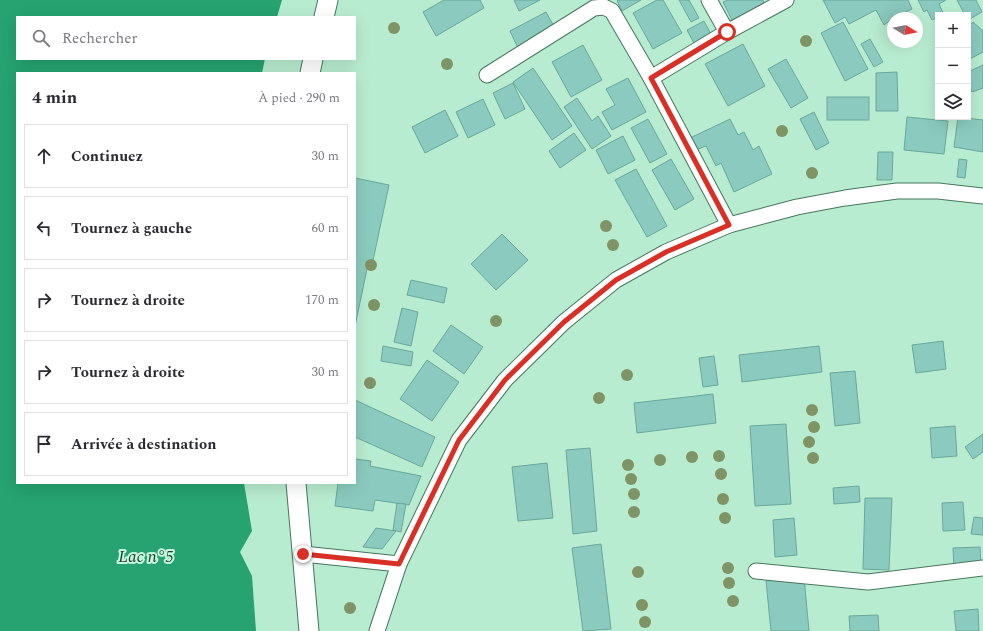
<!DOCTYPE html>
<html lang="fr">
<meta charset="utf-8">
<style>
:root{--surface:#fff;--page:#f2f2f3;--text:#2b2b33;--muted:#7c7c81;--line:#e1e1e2}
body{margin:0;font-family:Spectral,serif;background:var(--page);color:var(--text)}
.controls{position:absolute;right:12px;top:12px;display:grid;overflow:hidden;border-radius:0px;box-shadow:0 4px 16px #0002}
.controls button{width:36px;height:36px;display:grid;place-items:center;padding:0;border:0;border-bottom:1px solid var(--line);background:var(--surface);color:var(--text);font:20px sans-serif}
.compass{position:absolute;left:887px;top:12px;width:36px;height:36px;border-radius:50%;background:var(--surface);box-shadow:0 4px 16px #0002;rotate:100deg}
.stop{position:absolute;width:12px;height:12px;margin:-9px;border:3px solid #d93025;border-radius:50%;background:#fff}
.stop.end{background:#d93025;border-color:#fff;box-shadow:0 1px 4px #0008}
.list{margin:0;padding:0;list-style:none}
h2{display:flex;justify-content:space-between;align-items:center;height:52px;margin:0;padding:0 16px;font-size:17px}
h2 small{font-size:13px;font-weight:400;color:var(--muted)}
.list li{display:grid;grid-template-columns:26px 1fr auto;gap:12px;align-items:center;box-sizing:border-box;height:64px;margin:0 8px 8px;padding:0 8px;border:1px solid var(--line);border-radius:0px}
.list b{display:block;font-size:15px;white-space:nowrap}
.list em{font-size:13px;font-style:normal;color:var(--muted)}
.icon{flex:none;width:22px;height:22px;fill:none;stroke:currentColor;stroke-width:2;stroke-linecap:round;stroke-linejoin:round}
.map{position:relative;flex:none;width:983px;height:631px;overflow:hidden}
.search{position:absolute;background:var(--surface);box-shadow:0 4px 16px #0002;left:16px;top:16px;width:340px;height:44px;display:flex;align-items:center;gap:10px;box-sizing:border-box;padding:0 14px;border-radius:0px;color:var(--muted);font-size:15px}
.panel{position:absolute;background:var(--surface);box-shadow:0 4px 16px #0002;left:16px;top:72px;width:340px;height:412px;border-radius:0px}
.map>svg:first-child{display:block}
</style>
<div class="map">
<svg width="983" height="631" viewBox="0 0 983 631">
<rect width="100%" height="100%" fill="#b8ecd0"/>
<!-- water -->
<path fill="#26a370" d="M0,0H282L277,17H17V59H265L262,73H17V483H244L252,531L240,552L252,576L256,631H0Z"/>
<!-- building -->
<g fill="#8bcabe" stroke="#69a79b">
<path d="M444,0H480L484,8L436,36L423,12Z"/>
<path d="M514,0H540L519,11Z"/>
<path d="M641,0L622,11L617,1L618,0Z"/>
<path d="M657,0H663L682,33L653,49L633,13Z"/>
<path d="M679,0H689L699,18L691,22Z"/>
<path d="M728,0H763L766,7L734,24L723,2Z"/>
<path d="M823,0H908L912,9L893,18L884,25L876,10L849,24L845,17L835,23Z"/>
<path d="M918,0H946L939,4L944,15H938V21L936,18L932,20L927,10L924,12Z"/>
<path d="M957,0H976L982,12L968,20V15H965Z"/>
<path d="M546,12L556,30L519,50L510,31Z"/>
<path d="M704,21L713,38L696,47L687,30Z"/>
<path d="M843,22L868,69L845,81L821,33Z"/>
<path d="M973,22L983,31V52L968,60V27Z"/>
<path d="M870,39L883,62L874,67L861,44Z"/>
<path d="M743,44L765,86L728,106L705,64Z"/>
<path d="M583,45L602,80L571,97L552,62Z"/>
<path d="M786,59L808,98L791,108L768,69Z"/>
<path d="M983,65V88L972,92L968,83V72Z"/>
<path d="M533,68L572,126L552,140L513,82Z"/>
<path d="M897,72L898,111H876V73Z"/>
<path d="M628,78L646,112L612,130L602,112L615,105L606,89Z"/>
<path d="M513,83L525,109L505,119L493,93Z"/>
<rect x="827" y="97" width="42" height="23"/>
<path d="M577,98L592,121L598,116L611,136L592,149L564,107Z"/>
<path d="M483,99L495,125L468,138L456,112Z"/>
<path d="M445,110L458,136L425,153L412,127Z"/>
<path d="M814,112L829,143L816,150L800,119Z"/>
<path d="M907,117L948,121L944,154L904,150Z"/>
<path d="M958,117L983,120V152L954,147Z"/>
<path d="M648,119L667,154L650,163L631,128Z"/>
<path d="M730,119L738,135L744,132L753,150L759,146L772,174L734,192L721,163L716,166L706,146L696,150L690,138Z"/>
<path d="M574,133L586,150L560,168L549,151Z"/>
<path d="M623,136L635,160L608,174L596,150Z"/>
<path d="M878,152H893L892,180H877Z"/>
<path d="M671,159L694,199L675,210L652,170Z"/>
<path d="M959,159L967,160L965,178L957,177Z"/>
<path d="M636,169L667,226L647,237L615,180Z"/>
<path d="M355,178L389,185L371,270L367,269L355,326Z"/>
<path d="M502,234L528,260L496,290L471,264Z"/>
<path d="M411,280L447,288L444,303L407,295Z"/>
<path d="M402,308L418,312L411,346L394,342Z"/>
<path d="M451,325L483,347L464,374L433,351Z"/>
<path d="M943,341L946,369L916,373L912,345Z"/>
<path d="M383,346L413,352L411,366L381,361Z"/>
<path d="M819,346L822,372L742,382L739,355Z"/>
<path d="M714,356L718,385L703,387L699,358Z"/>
<path d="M427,360L459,382L432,421L400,399Z"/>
<path d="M855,371L860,423L835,426L830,373Z"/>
<path d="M713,394L716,423L637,433L634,403Z"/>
<path d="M355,400L435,437L422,467L355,437Z"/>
<path d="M786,424L791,504L755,506L750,426Z"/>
<path d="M955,426L957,456L932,458L930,428Z"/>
<path d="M983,434V452L973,459L965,447Z"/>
<path d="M590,448L597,531L573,534L566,450Z"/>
<path d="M355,459L371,461L370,466L421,476L409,505L375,500L373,511L335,506L338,483H355Z"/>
<path d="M547,463L553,518L518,521L512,467Z"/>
<path d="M859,486L860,502L834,504L833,488Z"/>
<path d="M865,498H892L889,570L863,569Z"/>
<path d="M963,502L965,530L943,531L942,503Z"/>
<path d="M397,503L406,504L401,532L393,530Z"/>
<path d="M974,517L983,518V535L971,534Z"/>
<path d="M794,518L797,555L775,557L773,520Z"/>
<path d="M376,528L396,531L382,549L363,547Z"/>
<path d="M601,544L611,629L583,631L572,548Z"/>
<path d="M980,547L981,568L954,570L953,548Z"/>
<path d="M804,577L809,631H771L766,581Z"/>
<path d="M978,609L979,631H956L954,611Z"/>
<path d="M878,615L879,631H850L849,616Z"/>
</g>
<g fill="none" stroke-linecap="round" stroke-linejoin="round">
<defs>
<g id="minor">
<path d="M709,0L727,32"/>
<path d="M487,75L594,8L604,7L612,11L651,78L729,225"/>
<path d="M651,78L727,32L786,0"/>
<path d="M303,554L399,564"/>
<path d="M756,571L868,582L983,568"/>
<path d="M377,631L399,564L459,440L505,380L564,322L616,280L666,252L729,225L797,207L845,198L897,191H938L983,196"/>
</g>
<g id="tertiary">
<path d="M324,17L328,0"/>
<path d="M310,73L313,59"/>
<path d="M296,483L309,631"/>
</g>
</defs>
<!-- minor casing -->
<use href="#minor" stroke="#46775e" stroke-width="17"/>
<!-- tertiary casing -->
<use href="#tertiary" stroke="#46775e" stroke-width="21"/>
<!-- minor -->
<use href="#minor" stroke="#fff" stroke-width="15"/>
<!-- tertiary -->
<use href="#tertiary" stroke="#fff" stroke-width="19"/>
</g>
<!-- trees -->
<g fill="#809365">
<circle cx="394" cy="28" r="6"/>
<circle cx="806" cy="41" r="6"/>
<circle cx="447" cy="64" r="6"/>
<circle cx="782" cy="131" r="6"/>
<circle cx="812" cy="173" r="6"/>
<circle cx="606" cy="226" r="6"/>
<circle cx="613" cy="245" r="6"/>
<circle cx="371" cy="265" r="6"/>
<circle cx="374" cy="305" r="6"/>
<circle cx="496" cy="321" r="6"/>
<circle cx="627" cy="375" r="6"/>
<circle cx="370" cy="383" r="6"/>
<circle cx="599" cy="398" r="6"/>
<circle cx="812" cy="410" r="6"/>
<circle cx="814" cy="427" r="6"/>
<circle cx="809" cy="442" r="6"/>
<circle cx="719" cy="456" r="6"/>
<circle cx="692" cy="457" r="6"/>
<circle cx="813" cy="458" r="6"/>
<circle cx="660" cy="460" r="6"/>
<circle cx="628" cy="465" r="6"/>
<circle cx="721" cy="474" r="6"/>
<circle cx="631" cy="479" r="6"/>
<circle cx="634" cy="494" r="6"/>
<circle cx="723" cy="499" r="6"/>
<circle cx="634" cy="512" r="6"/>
<circle cx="725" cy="518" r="6"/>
<circle cx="728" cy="568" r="6"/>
<circle cx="638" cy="572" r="6"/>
<circle cx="729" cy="583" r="6"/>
<circle cx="733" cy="601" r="6"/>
<circle cx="642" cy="605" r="6"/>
<circle cx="350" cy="608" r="6"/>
<circle cx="645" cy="622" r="6"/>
</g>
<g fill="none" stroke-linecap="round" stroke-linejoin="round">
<!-- route -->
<path stroke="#d93025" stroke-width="5" d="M303,554L399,564L459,440L505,380L564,322L616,280L666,252L729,225L651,78L727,32"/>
</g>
<g text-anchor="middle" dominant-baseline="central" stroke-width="4" stroke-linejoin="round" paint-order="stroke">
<!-- water labels -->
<g font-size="17" font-style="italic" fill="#243d30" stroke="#c5fadd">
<text x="146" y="557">Lac n°5</text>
</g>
</g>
</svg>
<div class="controls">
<button>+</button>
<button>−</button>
<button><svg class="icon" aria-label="layers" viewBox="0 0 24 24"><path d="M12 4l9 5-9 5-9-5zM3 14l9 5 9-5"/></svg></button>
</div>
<svg class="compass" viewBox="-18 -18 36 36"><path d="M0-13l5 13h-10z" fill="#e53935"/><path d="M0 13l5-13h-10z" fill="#7c7c81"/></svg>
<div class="stop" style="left:727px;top:32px"></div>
<div class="stop end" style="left:303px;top:554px"></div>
<div class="search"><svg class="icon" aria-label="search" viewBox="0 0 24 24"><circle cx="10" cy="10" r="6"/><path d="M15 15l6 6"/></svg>Rechercher</div>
<section class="panel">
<h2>4 min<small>À pied · 290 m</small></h2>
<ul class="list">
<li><svg class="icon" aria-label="ahead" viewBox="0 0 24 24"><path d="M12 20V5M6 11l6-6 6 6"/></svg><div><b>Continuez</b></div><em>30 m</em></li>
<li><svg class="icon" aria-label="left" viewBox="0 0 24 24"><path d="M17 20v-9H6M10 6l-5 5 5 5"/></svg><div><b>Tournez à gauche</b></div><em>60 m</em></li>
<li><svg class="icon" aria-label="right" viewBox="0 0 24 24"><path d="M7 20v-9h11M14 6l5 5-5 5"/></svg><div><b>Tournez à droite</b></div><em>170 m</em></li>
<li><svg class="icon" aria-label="right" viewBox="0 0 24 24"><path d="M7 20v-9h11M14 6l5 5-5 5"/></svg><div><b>Tournez à droite</b></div><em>30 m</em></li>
<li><svg class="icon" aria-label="arrive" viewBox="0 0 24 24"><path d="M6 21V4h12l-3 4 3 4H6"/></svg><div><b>Arrivée à destination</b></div></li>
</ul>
</section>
</div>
